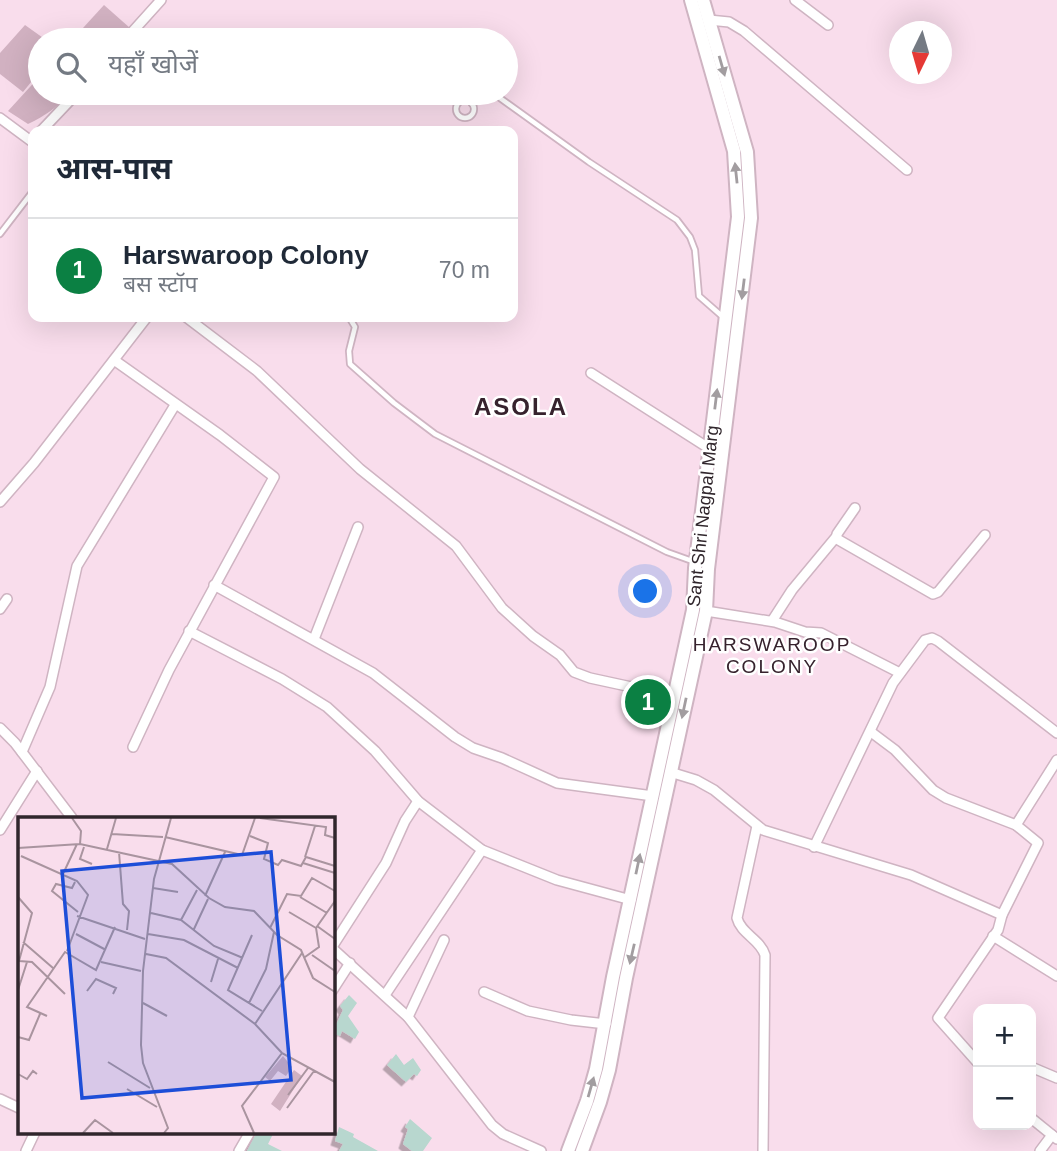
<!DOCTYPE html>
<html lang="hi">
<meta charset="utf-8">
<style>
:root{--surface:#fff;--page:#f6f6f7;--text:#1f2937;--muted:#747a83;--line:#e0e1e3;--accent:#0b8043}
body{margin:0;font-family:Arial,"Noto Sans Devanagari",sans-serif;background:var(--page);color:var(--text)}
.controls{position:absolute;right:21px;bottom:21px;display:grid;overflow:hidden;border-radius:14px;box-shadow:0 7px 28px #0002}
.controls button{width:63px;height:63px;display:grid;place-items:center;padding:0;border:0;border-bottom:2px solid var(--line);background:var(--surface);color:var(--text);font:35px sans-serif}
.compass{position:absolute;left:889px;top:21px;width:63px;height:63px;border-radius:50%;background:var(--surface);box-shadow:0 7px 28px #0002;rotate:185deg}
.you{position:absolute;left:646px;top:592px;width:24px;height:24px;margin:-18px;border:5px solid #fff;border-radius:50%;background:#1a73e8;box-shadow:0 0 0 10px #1a73e833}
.badge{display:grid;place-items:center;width:46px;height:46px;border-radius:50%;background:var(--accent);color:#fff;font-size:23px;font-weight:700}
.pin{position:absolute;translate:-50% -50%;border:4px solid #fff;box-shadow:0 2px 7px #0006}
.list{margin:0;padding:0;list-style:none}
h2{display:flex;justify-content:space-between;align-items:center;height:91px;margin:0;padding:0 28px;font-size:30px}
h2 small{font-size:23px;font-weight:400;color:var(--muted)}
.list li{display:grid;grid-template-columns:46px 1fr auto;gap:21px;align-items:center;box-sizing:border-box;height:105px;padding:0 28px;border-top:2px solid var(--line)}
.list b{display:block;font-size:26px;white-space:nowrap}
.list p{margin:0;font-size:23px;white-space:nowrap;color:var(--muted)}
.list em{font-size:23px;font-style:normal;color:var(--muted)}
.icon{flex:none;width:38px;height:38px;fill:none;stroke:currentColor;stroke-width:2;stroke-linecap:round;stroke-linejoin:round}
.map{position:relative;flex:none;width:1057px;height:1151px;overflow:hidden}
.search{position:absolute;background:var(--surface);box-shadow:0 7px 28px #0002;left:28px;top:28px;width:490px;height:77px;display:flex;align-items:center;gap:18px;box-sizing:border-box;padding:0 24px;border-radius:38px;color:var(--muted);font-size:26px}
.panel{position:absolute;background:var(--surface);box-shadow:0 7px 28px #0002;left:28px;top:126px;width:490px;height:196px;border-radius:14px}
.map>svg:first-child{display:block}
</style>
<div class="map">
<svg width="1057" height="1151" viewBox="0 0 1057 1151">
<defs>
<filter id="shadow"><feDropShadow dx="-4.5" dy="4.5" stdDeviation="0" flood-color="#0004"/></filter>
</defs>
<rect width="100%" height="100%" fill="#f9ddec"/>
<!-- green -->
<g fill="#d1b1c1">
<path d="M104,5L130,28L119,40H72Z"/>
<path d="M25,25L46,40H40V71L23,92L0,74V53Z"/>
<path d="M40,76V93H70C58,107 45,116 28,124L8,111Z"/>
</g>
<!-- building -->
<g fill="#b8d7cf" filter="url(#shadow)">
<path d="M349,995L357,1003L348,1016L359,1032L355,1039L342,1031L340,1036L332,1033L343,1010L340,1006Z"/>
<path d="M396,1054L404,1065L413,1058L421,1070L417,1076L414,1074L406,1082L387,1065Z"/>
<path d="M410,1119L432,1138L423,1151H412L403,1144L408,1129L405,1127Z"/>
<path d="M339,1127L354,1134L353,1137L378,1151H339L343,1144L335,1141Z"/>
<path d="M257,1132H274L268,1144L282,1151H247Z"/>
</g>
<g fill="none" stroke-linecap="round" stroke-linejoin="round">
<defs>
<g id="lane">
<path d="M493,93L589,162L677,220L690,237L695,250L699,296L723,317"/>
<circle cx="465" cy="109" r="9"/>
<path d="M472,104L485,93"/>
<path d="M0,234L33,191"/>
<path d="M349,317L355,327L349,351L350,364L394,403L435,434L667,552L695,562"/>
</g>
<g id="street">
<path d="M795,0L828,25"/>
<path d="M709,20L729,22L744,31L907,170"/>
<path d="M125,40L161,0"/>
<path d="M0,118L31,141L33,139"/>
<path d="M41,131L77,93"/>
<path d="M186,317L257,371L360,469L456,546L502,608L533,636L560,655L574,672L590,678L673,696"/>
<path d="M114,360L220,435L274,477L169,670L133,747"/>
<path d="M591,373L710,449"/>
<path d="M0,502L34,463L147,317"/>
<path d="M855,508L837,534V539L933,594L938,592L985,535"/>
<path d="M214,585L373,673L455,737L473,748L502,758L557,783L653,796"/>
<path d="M0,609L7,599"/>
<path d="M706,611L775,622L805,632L821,633L900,673"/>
<path d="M772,621L792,590L836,537"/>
<path d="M189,631L282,679L327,707L375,751L418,801L482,850L557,880L631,900"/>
<path d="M314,639L358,527"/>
<path d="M0,728L15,743L72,818"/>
<path d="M871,732L895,750L933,790L946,798L1016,825"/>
<path d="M22,752L50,687L77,566L175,405"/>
<path d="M670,772L696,780L714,790L763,830L911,875L1002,915"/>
<path d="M757,826L737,918C741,934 760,939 765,955L763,1151"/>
<path d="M0,830L37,771"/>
<path d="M814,847L893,683L925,640L932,638L938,641L1057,733"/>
<path d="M993,936L1057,976"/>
<path d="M332,947L386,863L405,821L418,801"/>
<path d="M332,948L408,1017L492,1125L503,1134L541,1151"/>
<path d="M332,991L350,963"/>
<path d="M484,992L528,1011L571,1020L606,1024"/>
<path d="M385,995L482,850"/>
<path d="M408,1017L444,940"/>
<path d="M978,1063L938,1018L998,930L1002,915L1038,843L1016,825L1057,760"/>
<path d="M1031,1067L1057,1078"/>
<path d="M0,1099L19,1108"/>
<path d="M1031,1118L1057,1139"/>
<path d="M26,1151L35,1132"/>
<path d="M239,1151L250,1132"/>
<path d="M1040,1151L1052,1135"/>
</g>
<g id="secondary">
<path d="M568,1151L587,1101L596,1069L613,977L693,610L695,568L738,217L734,151L691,0"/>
<path d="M582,1151L600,1102L609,1070L626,978L706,611L708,569L751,218L747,152L703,0"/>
</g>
</defs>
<!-- lane casing -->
<use href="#lane" stroke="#cfb4c2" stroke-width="8"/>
<!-- street casing -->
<use href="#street" stroke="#cfb4c2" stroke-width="12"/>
<!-- secondary casing -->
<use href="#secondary" stroke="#cfb4c2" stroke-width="16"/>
<!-- lane -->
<use href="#lane" stroke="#fff" stroke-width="4.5"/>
<!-- street -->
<use href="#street" stroke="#fff" stroke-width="9"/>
<!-- secondary -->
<use href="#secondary" stroke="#fff" stroke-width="12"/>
</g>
<!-- one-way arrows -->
<defs><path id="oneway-solid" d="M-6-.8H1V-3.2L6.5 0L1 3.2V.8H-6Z" transform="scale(1.75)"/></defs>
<g fill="#a29da0">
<use href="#oneway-solid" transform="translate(722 66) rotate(74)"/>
<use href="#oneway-solid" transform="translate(736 173) rotate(-96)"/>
<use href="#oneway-solid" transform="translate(743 289) rotate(97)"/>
<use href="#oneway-solid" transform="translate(716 399) rotate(-83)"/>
<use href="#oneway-solid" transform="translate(684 708) rotate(102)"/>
<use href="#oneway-solid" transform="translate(638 864) rotate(-78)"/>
<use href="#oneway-solid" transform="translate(632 954) rotate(103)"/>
<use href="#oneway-solid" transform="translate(591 1087) rotate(-74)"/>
</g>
<g text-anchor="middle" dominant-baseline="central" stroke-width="5" stroke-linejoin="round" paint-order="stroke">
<!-- street labels -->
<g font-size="18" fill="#30262c" stroke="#fff">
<text transform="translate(703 516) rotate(-84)">Sant Shri Nagpal Marg</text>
</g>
<!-- neighbourhood labels -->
<g font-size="19" letter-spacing="2" fill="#36222d" stroke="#fff">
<text x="772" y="644">HARSWAROOP<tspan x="772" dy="22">COLONY</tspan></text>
</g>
<!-- district labels -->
<g font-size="24" font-weight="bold" letter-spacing="2" fill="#36222d" stroke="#fff">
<text x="521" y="406">ASOLA</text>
</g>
</g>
<!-- overview -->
<g transform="translate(18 817)">
<rect width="317" height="317" fill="#f9ddec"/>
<path d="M265,239L274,250L268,259L260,254L252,264L247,260ZM276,253L284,259L262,294L253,287Z" fill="#d1b1c1"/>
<path fill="none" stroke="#a9949f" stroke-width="2" d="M54,1L63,14L62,27M242,1L308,10L307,18L317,21M94,17L145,20M232,19L250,26L246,42L260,48L264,43L283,49L288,40L317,49M147,20L224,38L237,1M66,30L62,42L74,47M0,31L62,27L154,47L191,81L207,90L236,94L259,118L283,133L295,161L317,175M89,32L98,1M101,35L105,87L111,94L109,113M3,39L59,64L70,78L49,134M287,40L297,9M285,46L317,56M45,57L59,27M57,65L54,71L38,67L34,74L60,95M135,71L160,75M187,79L207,35M0,80L14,96L1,144M282,80L309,96M271,95L298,111M133,96L163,103L196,129L225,141M59,99L127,122M163,103L179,73M299,109L317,122M252,111L269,77L283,79L294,61L317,74M176,112L190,82M58,117L88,133M130,117L166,123L220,151M234,118L210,173L244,194M5,125L35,151M128,137L148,141L237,207L264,236M294,138L317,154M287,140L301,130L298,111L317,84M1,144L14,145L47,177M83,145L123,154M193,165L200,142M0,173L9,145M69,174L78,162L98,171L95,177M125,186L149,199M231,186L248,152L256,115M29,199L9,190L47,135L78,153L97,110M237,207L284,136M0,220L11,223L22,197M90,245L132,271M0,257L9,262L15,254L19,257M109,272L139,290M270,278L290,251M269,291L296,254M65,316L77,303L95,316M146,316L150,311L125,246L123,228L125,154L136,62L153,1M236,316L224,289L264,236L317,265"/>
<path fill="#1d4ed8" fill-opacity="0.15" stroke="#1d4ed8" stroke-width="3.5" d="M253,35L273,263L64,281L44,54Z"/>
<rect width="317" height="317" fill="none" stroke="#30262c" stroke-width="3.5"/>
</g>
</svg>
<div class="controls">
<button>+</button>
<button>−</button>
</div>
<svg class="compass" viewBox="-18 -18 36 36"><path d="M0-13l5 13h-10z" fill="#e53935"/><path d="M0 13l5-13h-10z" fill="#747a83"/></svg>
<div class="you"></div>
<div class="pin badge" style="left:648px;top:702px">1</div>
<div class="search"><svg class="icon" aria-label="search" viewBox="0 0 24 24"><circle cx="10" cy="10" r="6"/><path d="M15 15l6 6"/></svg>यहाँ खोजें</div>
<section class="panel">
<h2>आस-पास<small></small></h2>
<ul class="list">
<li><span class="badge">1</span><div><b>Harswaroop Colony</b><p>बस स्टॉप</p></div><em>70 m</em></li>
</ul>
</section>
</div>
